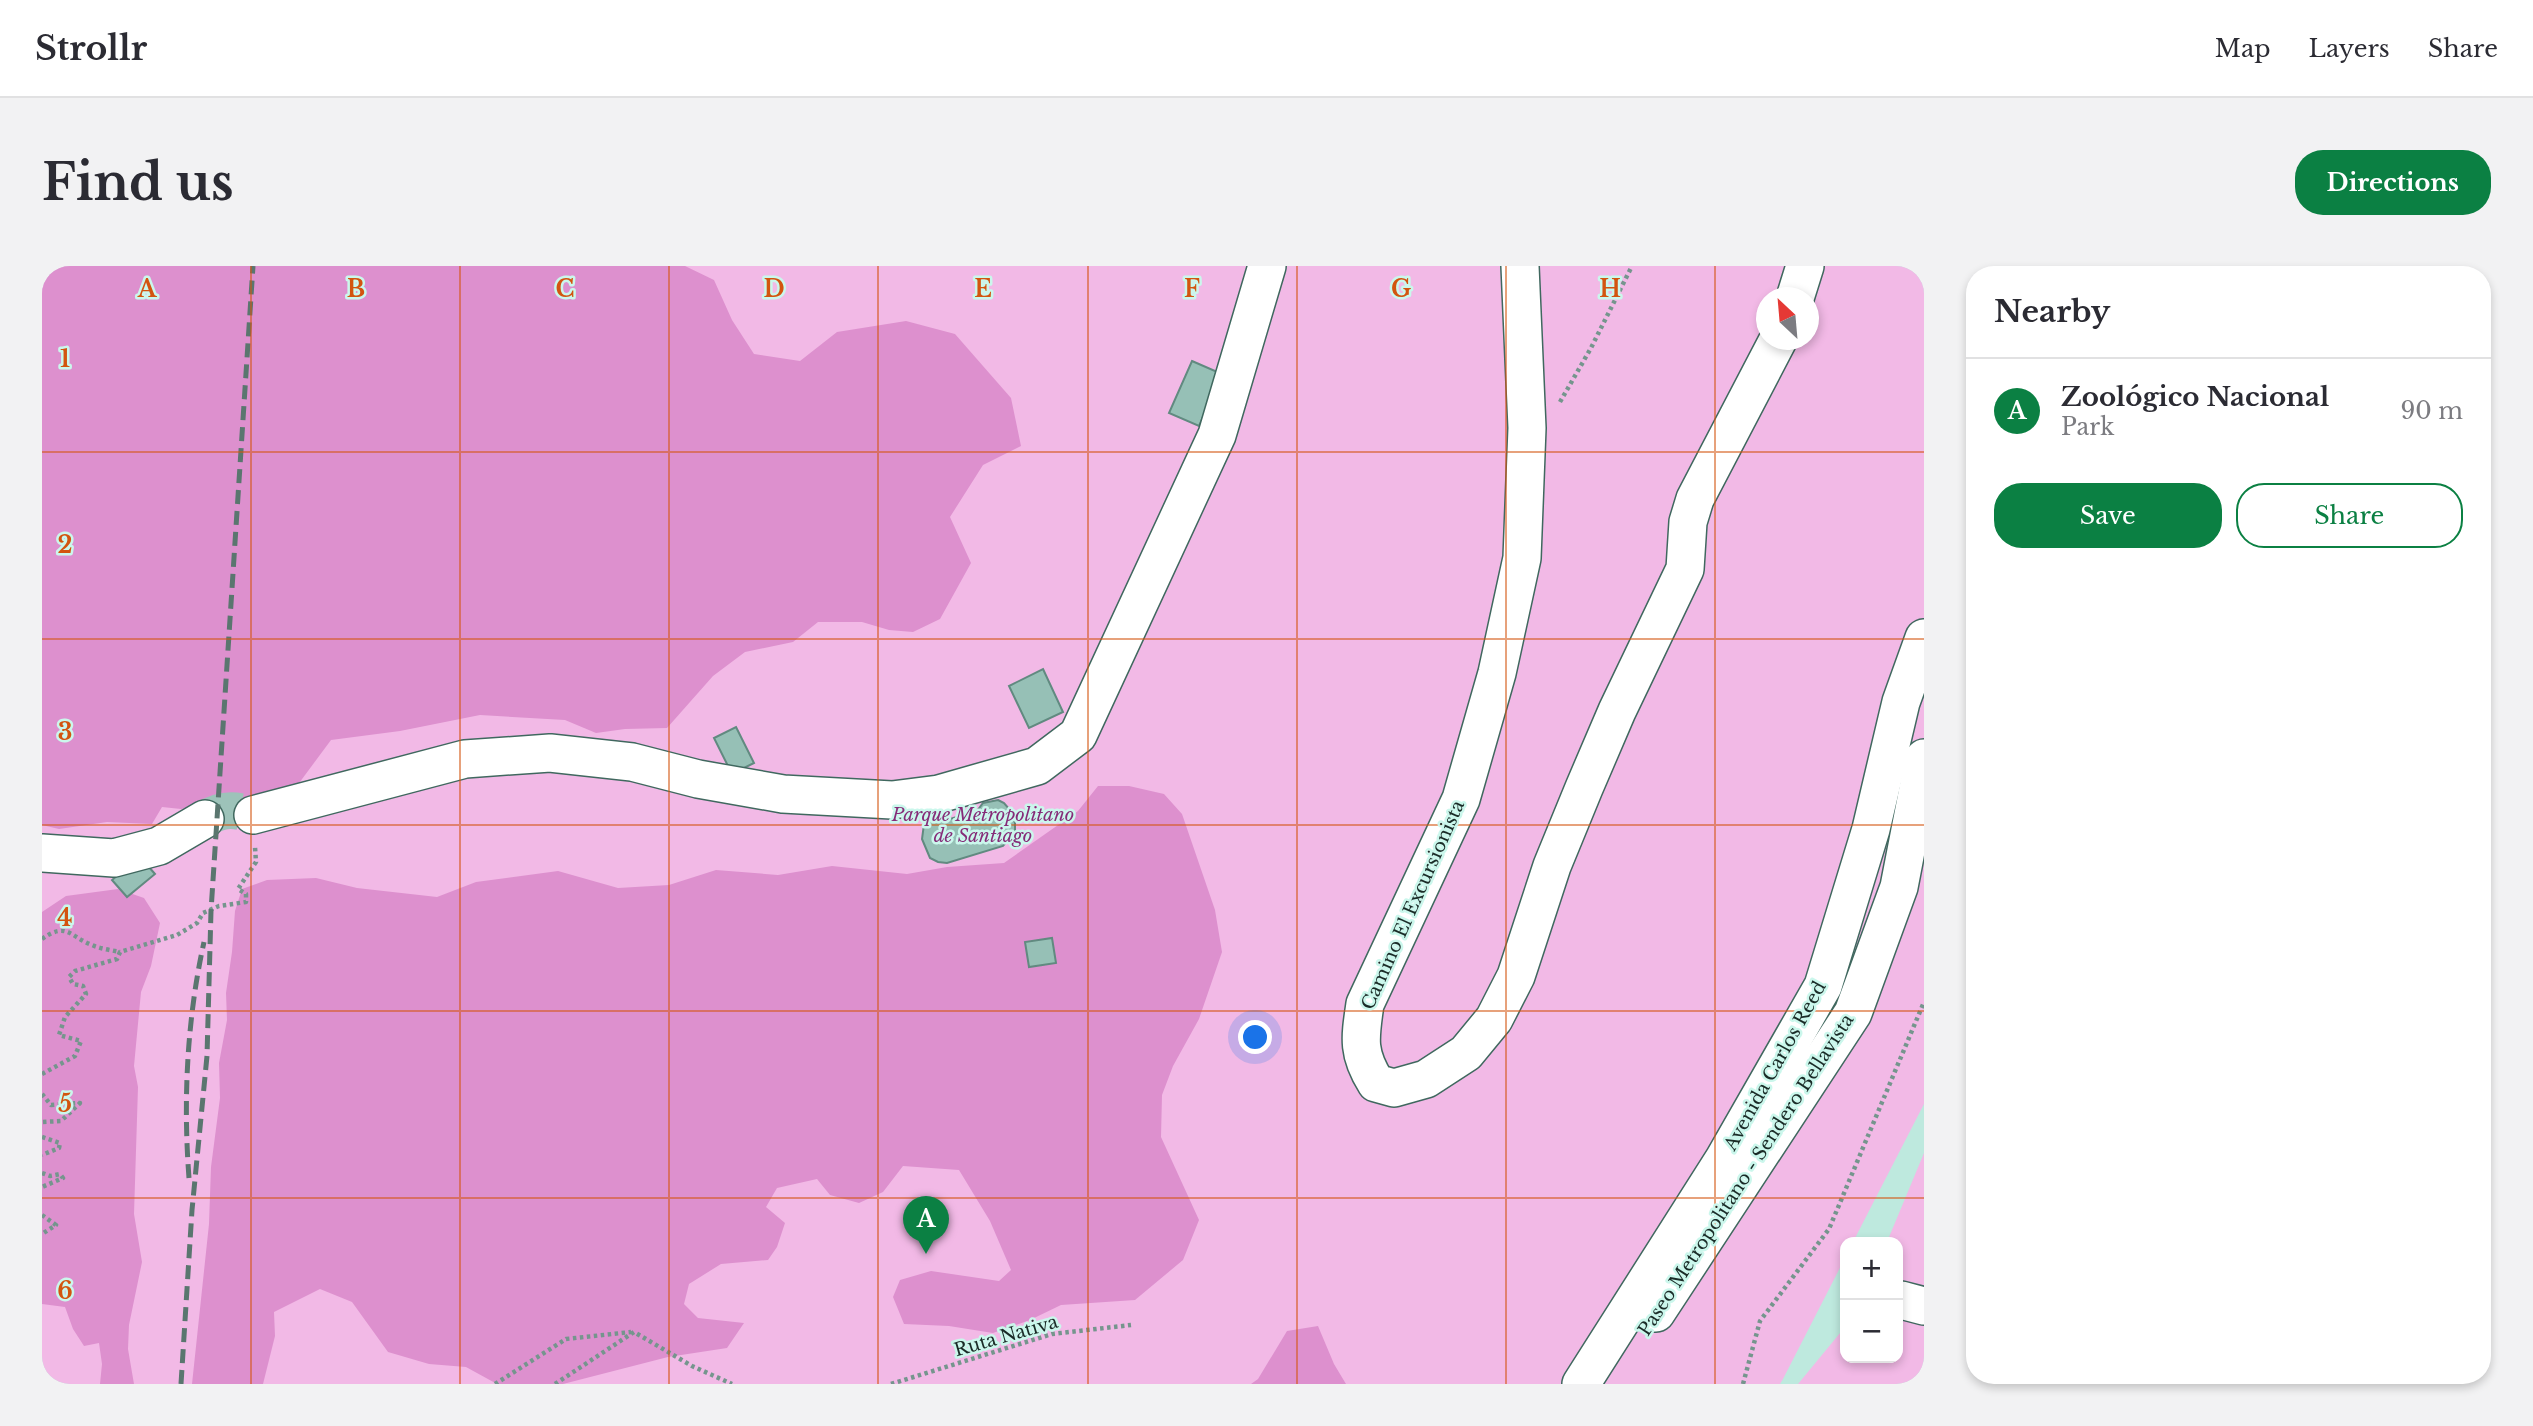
<!DOCTYPE html>
<meta charset="utf-8">
<style>
:root{--surface:#fff;--page:#f2f2f3;--text:#2b2b33;--muted:#7c7c81;--line:#e1e1e2;--accent:#0b8043}
body{margin:0;font-family:"Libre Baskerville",serif;background:var(--page);color:var(--text)}
.controls{position:absolute;right:21px;bottom:21px;display:grid;overflow:hidden;border-radius:14px;box-shadow:0 4px 10px #0003}
.controls button{width:63px;height:63px;display:grid;place-items:center;padding:0;border:0;border-bottom:2px solid var(--line);background:var(--surface);color:var(--text);font:35px sans-serif}
.compass{position:absolute;left:1714px;top:21px;width:63px;height:63px;border-radius:50%;background:var(--surface);box-shadow:0 4px 10px #0003;rotate:334deg}
.you{position:absolute;left:1214px;top:772px;width:24px;height:24px;margin:-18px;border:5px solid #fff;border-radius:50%;background:#1a73e8;box-shadow:0 0 0 10px #1a73e833}
.badge{display:grid;place-items:center;width:46px;height:46px;border-radius:50%;background:var(--accent);color:#fff;font-size:23px;font-weight:700}
.pin{position:absolute;translate:-50% -58px;filter:drop-shadow(0 2px 4px #0008)}
.pin::after{content:'';position:absolute;top:37px;width:24px;height:21px;background:inherit;clip-path:polygon(0 0,100% 0,50% 100%)}
.list{margin:0;padding:0;list-style:none}
h2{display:flex;justify-content:space-between;align-items:center;height:91px;margin:0;padding:0 28px;font-size:30px}
h2 small{font-size:23px;font-weight:400;color:var(--muted)}
.list li{display:grid;grid-template-columns:46px 1fr auto;gap:21px;align-items:center;box-sizing:border-box;height:105px;padding:0 28px;border-top:2px solid var(--line)}
.list b{display:block;font-size:26px;white-space:nowrap}
.list p{margin:0;font-size:23px;white-space:nowrap;color:var(--muted)}
.list em{font-size:23px;font-style:normal;color:var(--muted)}
.actions{display:flex;gap:14px;padding:21px 28px}
.actions a{flex:1;padding:16px 0;border:2px solid var(--accent);border-radius:28px;text-align:center;font-size:24px;color:var(--accent)}
.actions .main{background:var(--accent);color:#fff}
.map{position:relative;flex:none;width:1882px;height:1118px;overflow:hidden;border-radius:28px}
header{display:flex;align-items:center;gap:42px;box-sizing:border-box;height:98px;padding:0 35px;background:var(--surface);border-bottom:2px solid var(--line)}
header strong{font-size:33px}
nav{display:flex;gap:38px;margin-inline-start:auto;font-size:24px}
.intro{display:flex;align-items:center;justify-content:space-between;box-sizing:border-box;height:168px;padding:0 42px}
h1{margin:0;font-size:49px}
.button{padding:18px 32px;border-radius:28px;background:var(--accent);color:#fff;font-size:24px;font-weight:700}
main{display:flex;gap:42px;padding:0 42px}
aside{flex:1;background:var(--surface);border-radius:28px;box-shadow:0 4px 10px #0003}
.map>svg:first-child{display:block}
</style>
<header>
<strong>Strollr</strong>
<nav><a>Map</a><a>Layers</a><a>Share</a></nav>
</header>
<div class="intro"><h1>Find us</h1><a class="button">Directions</a></div>
<main>
<div class="map">
<svg width="1882" height="1118" viewBox="0 0 1882 1118">
<rect width="100%" height="100%" fill="#bee9de"/>
<!-- green -->
<g fill="#f2b9e6" fill-rule="evenodd">
<path d="M0,0H1882V838L1811,976H1803V992L1741,1113L1738,1118H0ZM1724,32H1766V74H1724Z"/>
<path d="M1882,887V1118H1756L1803,1061V1092H1856V976H1845Z"/>
</g>
<!-- forest -->
<g fill="#dd90ce">
<path d="M0,0H643L672,14L690,54L712,88L758,95L795,66L864,55L913,68L969,132L979,180L941,199L908,251L929,297L898,353L871,366L847,364L820,356H776L751,376L703,386L671,410L625,462L583,463L554,467L523,454L438,449L358,465L289,474L246,532L215,543L170,537L139,543L120,541L110,558L65,556L17,563L0,559Z"/>
<path d="M1056,520H1087L1122,528L1140,548L1173,644L1180,686L1157,753L1131,800L1120,829L1119,871L1157,954L1141,994L1093,1034L1019,1039L988,1054L951,1067L907,1060L862,1058L851,1031L858,1014L889,1005L957,1015L969,1004L948,955L917,904L861,900L841,926L817,937L788,929L775,913L735,922L724,941L743,957L735,981L726,994L679,998L647,1018L642,1038L656,1052L702,1057L685,1082L626,1091L521,1118H455L424,1101L387,1098L346,1086L310,1036L278,1023L232,1046L233,1070L221,1118H150L167,958L169,901L178,832L177,797L185,754L184,727L190,686L193,645L200,623L225,614L274,612L315,622L395,631L434,616L516,605L576,622L627,619L674,604L736,609L790,600L865,608L905,601L962,597L1036,545Z"/>
<path d="M76,623L102,632L118,657L109,700L99,726L92,800L96,821L92,948L100,996L87,1059L86,1083L92,1118H58L60,1098L57,1077L42,1080L31,1063L23,1041L0,1038V646L24,630Z"/>
<path d="M1276,1060L1292,1098L1304,1118H1209L1216,1113L1245,1065Z"/>
</g>
<!-- building -->
<g fill="#96c0b6" stroke="#618a80" stroke-width="2">
<path d="M1150,95L1180,108L1157,160L1127,147Z"/>
<path d="M1001,403L1021,446L987,462L967,420Z"/>
<path d="M694,461L712,497L690,508L672,472Z"/>
<path d="M956,534L962,537L968,544L973,557V566L961,580L905,597L896,596L888,592L880,573L882,558L901,550L908,553L935,545L941,537Z"/>
<path d="M98,591L113,608L85,631L70,614Z"/>
<path d="M1010,672L1014,697L987,701L983,676Z"/>
</g>
<g fill="none" stroke-linecap="round" stroke-linejoin="round">
<!-- minor-tunnel -->
<path stroke="#9dc3b9" stroke-width="37" stroke-dasharray="37 18" stroke-linecap="butt" d="M163,553C180,542 192,543 211,549"/>
<defs>
<g id="minor">
<path d="M1478,0L1485,162L1480,292L1455,407L1419,533L1323,738C1318,772 1315,787 1334,817L1352,822L1384,813L1424,787L1452,753L1474,710L1510,600L1542,522L1575,445L1643,303L1646,256L1653,233L1736,74"/>
<path d="M1753,32L1763,0"/>
<path d="M211,549L423,493L508,487L590,496L656,513L741,528L850,534L897,528L995,500L1036,469L1175,169L1225,0"/>
<path d="M0,587L72,592L117,580L163,553"/>
<path d="M1859,1034L1882,1040"/>
<path d="M1614,1047L1811,747L1857,621L1882,492"/>
<path d="M1539,1118L1682,893L1781,720L1829,563L1859,436L1882,372"/>
</g>
</defs>
<!-- minor casing -->
<use href="#minor" stroke="#40685f" stroke-width="40"/>
<!-- path -->
<g stroke="#75958d" stroke-width="4.5" stroke-dasharray="3.5 3.5" stroke-linecap="butt">
<path d="M1518,136L1549,82L1590,0"/>
<path d="M0,673C25,655 28,671 50,679C59,683 69,684 78,686"/>
<path d="M0,808L33,790L39,775L17,769L23,751L44,728L41,720L31,718L27,711L33,705L75,693L78,686L135,669L155,657L161,647L177,640L204,636V628L196,623L214,596L213,581"/>
<path d="M0,828L9,839L38,837L19,855L0,856"/>
<path d="M0,871L18,877L17,882L0,889"/>
<path d="M0,907L8,910L18,908L21,912L0,921"/>
<path d="M0,949L14,959L0,968"/>
<path d="M453,1118L524,1073L589,1066"/>
<path d="M513,1118L592,1066L650,1100L690,1118"/>
<path d="M849,1118L1010,1068L1089,1059"/>
<path d="M1701,1118L1718,1055L1787,963L1882,736"/>
</g>
<!-- minor -->
<use href="#minor" stroke="#fff" stroke-width="37"/>
<!-- rail -->
<g stroke="#5a766f" stroke-width="5" stroke-dasharray="14 7" stroke-linecap="butt">
<path d="M147,912C141,834 145,753 162,676"/>
<path d="M139,1118L150,944L165,790L169,645L211,0"/>
</g>
</g>
<!-- grid -->
<path fill="none" stroke="#d3540f" stroke-width="2" stroke-opacity="0.55" d="M209,0V1118M418,0V1118M627,0V1118M836,0V1118M1046,0V1118M1255,0V1118M1464,0V1118M1673,0V1118M0,186H1882M0,373H1882M0,559H1882M0,745H1882M0,932H1882"/>
<g text-anchor="middle" dominant-baseline="central" stroke-width="5" stroke-linejoin="round" paint-order="stroke">
<!-- park labels -->
<g font-size="18" font-style="italic" fill="#852b78" stroke="#cbf7ec">
<text x="941" y="549">Parque Metropolitano<tspan x="941" dy="21">de Santiago</tspan></text>
</g>
<!-- street labels -->
<g font-size="18" fill="#1a2b27" stroke="#cbf7ec">
<text transform="translate(1371 639) rotate(-66)">Camino El Excursionista</text>
<text transform="translate(1733 800) rotate(-61)">Avenida Carlos Reed</text>
<text transform="translate(1704 909) rotate(-57)">Paseo Metropolitano - Sendero Bellavista</text>
<text transform="translate(964 1070) rotate(-16)">Ruta Nativa</text>
</g>
</g>
<g font-size="23" text-anchor="middle" font-weight="bold" fill="#d3540f" stroke="#cbf7ec" stroke-width="5" stroke-linejoin="round" paint-order="stroke">
<text x="105" y="31">A</text>
<text x="314" y="31">B</text>
<text x="523" y="31">C</text>
<text x="732" y="31">D</text>
<text x="941" y="31">E</text>
<text x="1150" y="31">F</text>
<text x="1359" y="31">G</text>
<text x="1568" y="31">H</text>
<text x="23" y="101">1</text>
<text x="23" y="287">2</text>
<text x="23" y="474">3</text>
<text x="23" y="660">4</text>
<text x="23" y="846">5</text>
<text x="23" y="1033">6</text>
</g>
</svg>
<div class="controls">
<button>+</button>
<button>−</button>
</div>
<svg class="compass" viewBox="-18 -18 36 36"><path d="M0-13l5 13h-10z" fill="#e53935"/><path d="M0 13l5-13h-10z" fill="#7c7c81"/></svg>
<div class="you"></div>
<div class="pin badge" style="left:884px;top:988px">A</div>
</div>
<aside>
<h2>Nearby<small></small></h2>
<ul class="list">
<li><span class="badge">A</span><div><b>Zoológico Nacional</b><p>Park</p></div><em>90 m</em></li>
</ul>
<div class="actions"><a class="main">Save</a><a>Share</a></div>
</aside>
</main>
